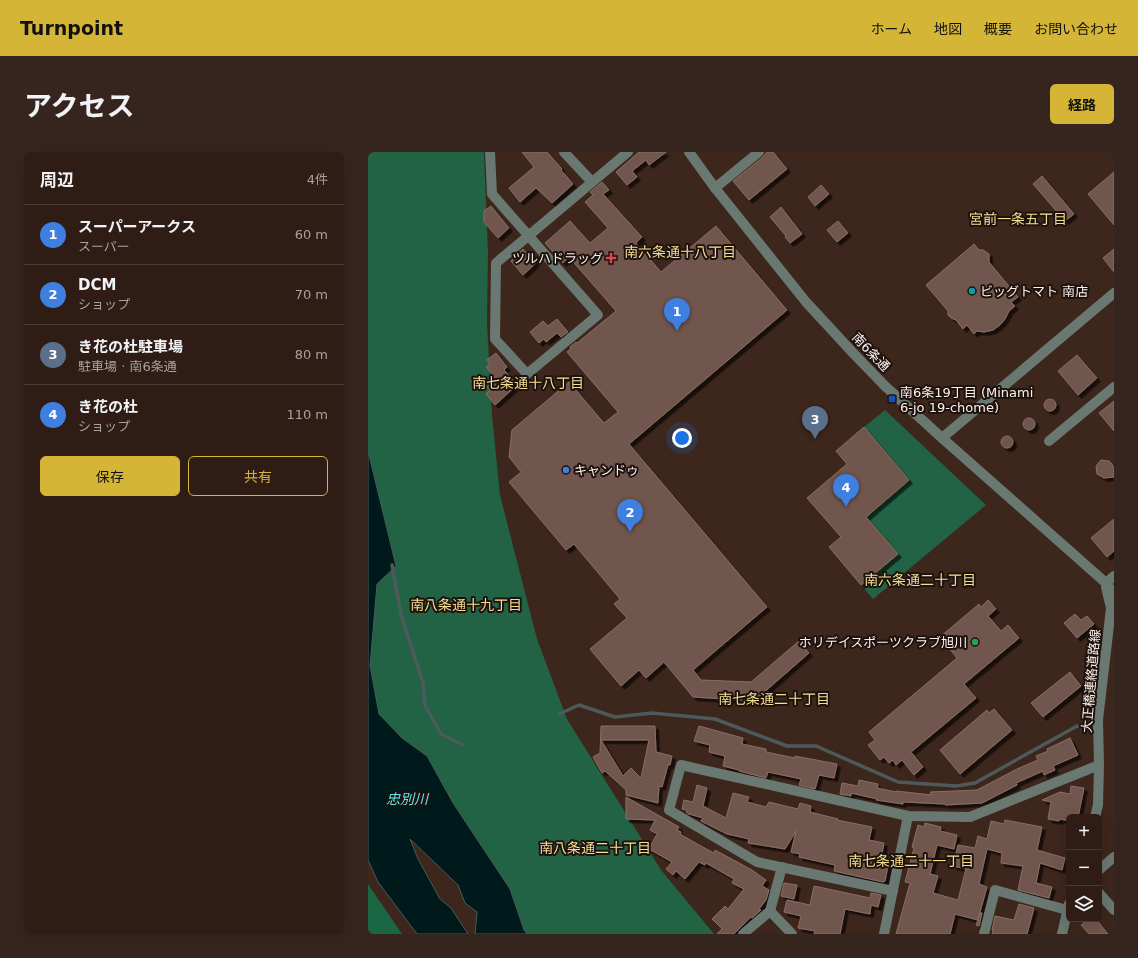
<!DOCTYPE html>
<html lang="ja">
<meta charset="utf-8">
<style>
:root{--surface:#2e1c15;--page:#36251e;--text:#f1f3f6;--muted:#a7a1a0;--line:#493a34;--accent:#d5b535}
body{margin:0;font-family:"DejaVu Sans","Noto Sans JP",sans-serif;background:var(--page);color:var(--text)}
.controls{position:absolute;right:12px;bottom:12px;display:grid;overflow:hidden;border-radius:6px;box-shadow:0 4px 16px #0002}
.controls button{width:36px;height:36px;display:grid;place-items:center;padding:0;border:0;border-bottom:1px solid var(--line);background:var(--surface);color:var(--text);font:20px sans-serif}
.you{position:absolute;left:314px;top:286px;width:14px;height:14px;margin:-10px;border:3px solid #fff;border-radius:50%;background:#1a73e8;box-shadow:0 0 0 6px #1a73e833}
.badge{display:grid;place-items:center;width:26px;height:26px;border-radius:50%;background:var(--accent);color:#fff;font-size:13px;font-weight:700}
.pin{position:absolute;translate:-50% -33px;filter:drop-shadow(0 1px 2px #0008)}
.pin::after{content:'';position:absolute;top:21px;width:14px;height:12px;background:inherit;clip-path:polygon(0 0,100% 0,50% 100%)}
.list{margin:0;padding:0;list-style:none}
h2{display:flex;justify-content:space-between;align-items:center;height:52px;margin:0;padding:0 16px;font-size:17px}
h2 small{font-size:13px;font-weight:400;color:var(--muted)}
.list li{display:grid;grid-template-columns:26px 1fr auto;gap:12px;align-items:center;box-sizing:border-box;height:60px;padding:0 16px;border-top:1px solid var(--line)}
.list b{display:block;font-size:15px;white-space:nowrap}
.list p{margin:0;font-size:13px;white-space:nowrap;color:var(--muted)}
.list em{font-size:13px;font-style:normal;color:var(--muted)}
.actions{display:flex;gap:8px;padding:12px 16px}
.actions a{flex:1;padding:9px 0;border:1px solid var(--accent);border-radius:6px;text-align:center;font-size:14px;color:var(--accent)}
.actions .main{background:var(--accent);color:#111}
.icon{flex:none;width:22px;height:22px;fill:none;stroke:currentColor;stroke-width:2;stroke-linecap:round;stroke-linejoin:round}
.map{position:relative;flex:none;width:746px;height:782px;overflow:hidden;border-radius:6px}
header{display:flex;align-items:center;gap:24px;box-sizing:border-box;height:56px;padding:0 20px;background:var(--accent);color:#111}
header strong{font-size:19px}
nav{display:flex;gap:22px;margin-inline-start:auto;font-size:14px}
.intro{display:flex;align-items:center;justify-content:space-between;box-sizing:border-box;height:96px;padding:0 24px}
h1{margin:0;font-size:28px}
.button{padding:10px 18px;border-radius:6px;background:var(--accent);color:#111;font-size:14px;font-weight:700}
main{display:flex;gap:24px;padding:0 24px}
aside{flex:1;background:var(--surface);border-radius:6px;box-shadow:0 4px 16px #0002}
.map>svg:first-child{display:block}
</style>
<header>
<strong>Turnpoint</strong>
<nav><a>ホーム</a><a>地図</a><a>概要</a><a>お問い合わせ</a></nav>
</header>
<div class="intro"><h1>アクセス</h1><a class="button">経路</a></div>
<main>
<aside>
<h2>周辺<small>4件</small></h2>
<ul class="list">
<li><span class="badge" style="background:#3f7fe0">1</span><div><b>スーパーアークス</b><p>スーパー</p></div><em>60 m</em></li>
<li><span class="badge" style="background:#3f7fe0">2</span><div><b>DCM</b><p>ショップ</p></div><em>70 m</em></li>
<li><span class="badge" style="background:#5c6f8a">3</span><div><b>き花の杜駐車場</b><p>駐車場 · 南6条通</p></div><em>80 m</em></li>
<li><span class="badge" style="background:#3f7fe0">4</span><div><b>き花の杜</b><p>ショップ</p></div><em>110 m</em></li>
</ul>
<div class="actions"><a class="main">保存</a><a>共有</a></div>
</aside>
<div class="map">
<svg width="746" height="782" viewBox="0 0 746 782">
<defs>
<filter id="shadow"><feDropShadow dx="3.5" dy="3.5" stdDeviation="0" flood-color="#0009"/></filter>
</defs>
<rect width="100%" height="100%" fill="#3d261c"/>
<!-- green -->
<g fill="#216344">
<path d="M0,0H116L120,101L119,171L124,263L132,343L169,487L199,567L293,718L346,782H159L156,778L142,737L85,651L59,604L34,586L11,562L2,512L9,432L28,414L0,299Z"/>
<path d="M517,258L618,353L505,447L493,433L529,402L498,365L541,328L496,275Z"/>
</g>
<!-- forest -->
<path fill="#1b6745" d="M0,732L34,782H0Z"/>
<!-- water -->
<path fill="#001a1b" stroke="#4c5a5a" d="M0,299L28,414L9,432L2,514L11,562L34,586L59,604L85,651L142,737L156,778L159,782H107L109,760L97,751L90,733L42,687L50,707L72,747L83,756L100,782H49L10,730L0,708Z"/>
<g fill="none" stroke-linecap="round" stroke-linejoin="round">
<!-- stream -->
<g stroke="#4c5a5a" stroke-width="3.5">
<path d="M24,413L33,463L55,531L57,553L73,582L95,593"/>
<path d="M191,562L211,553L247,565L284,561L347,567L419,594H448L530,630L588,634L607,631L709,574L717,575"/>
</g>
</g>
<!-- building -->
<g fill="#71564d" stroke="#8a6e64" fill-rule="evenodd" filter="url(#shadow)">
<path d="M154,0H179L194,17L193,18L205,32L184,51L168,36L152,50L141,36L166,15Z"/>
<path d="M271,0H298L281,13L278,8L264,19L269,25L259,33L248,20Z"/>
<path d="M399,0H405L419,17L381,48L365,29L395,5Z"/>
<path d="M746,20V73L720,42Z"/>
<path d="M674,24L706,62L697,69L665,32Z"/>
<path d="M234,30L241,38L235,42L274,85L268,91L293,120L348,74L419,158L261,292L399,455L325,518L333,528L383,530L431,489L441,501L386,549L325,545L296,510L278,526L271,518L253,534L222,497L259,466L246,452L252,447L206,392L198,398L141,330L153,320L141,305L144,278L201,230L236,271L250,260L199,200L203,196L202,195L208,190L209,191L248,159L201,105L195,111L177,91L202,69L222,91L240,76L217,50L225,43L222,40Z"/>
<path d="M453,33L461,42L447,54L440,45Z"/>
<path d="M123,54L141,76L130,86L116,70V59Z"/>
<path d="M413,55L434,82L422,91L417,85L418,84L402,65Z"/>
<path d="M470,69L480,81L469,90L459,78Z"/>
<path d="M606,92L611,98H615L621,102V110L650,145L643,150L647,154L641,159L637,167L632,173L625,178L616,180L609,179L606,182L599,173L595,177L588,168L583,166L580,163V159L558,133Z"/>
<path d="M155,97L168,111L155,123L143,109Z"/>
<path d="M746,97V120L735,106Z"/>
<path d="M189,167L200,180L193,185L189,181L178,190L176,187L171,191L162,180L175,169L180,174Z"/>
<path d="M128,201L139,215L136,218L149,233L127,253L118,242L122,238L119,235L128,227L118,215L122,212L119,208Z"/>
<path d="M709,203L729,226L710,243L690,219Z"/>
<circle cx="682" cy="253" r="6"/>
<path d="M746,249V279L731,261Z"/>
<circle cx="661" cy="272" r="6"/>
<path d="M496,275L541,328L498,365L530,402L493,433L461,395L473,385L439,346L479,312L468,299Z"/>
<circle cx="639" cy="290" r="6"/>
<path d="M733,308L741,309L744,312L746,317V325L736,326L729,322L728,314Z"/>
<path d="M746,367V399L739,405L723,386Z"/>
<path d="M620,448L628,457L620,464L633,479L640,473L651,486L596,532L608,546L543,600L555,615L546,623L534,608L528,613L525,608L521,611L516,605L512,608L500,593L507,588L501,580L589,506L572,485L611,452L613,455Z"/>
<path d="M707,462L713,468L719,464L726,472L709,486L696,471Z"/>
<path d="M702,520L713,534L675,565L663,551Z"/>
<path d="M626,557L644,578L592,622L572,598L619,558L621,561Z"/>
<path d="M233,574H287L288,600L304,604L302,613H300L294,635L291,634L290,651L258,643V638L237,619L234,621L225,605L232,601ZM233,588H281L273,626L263,616L255,624Z"/>
<path d="M331,574L375,586L374,592L398,597V600L427,606V604L469,612L466,626L451,623L447,637L431,633L433,627L400,620L398,626L371,619V618L355,614L357,604L341,600L342,593L326,589Z"/>
<path d="M702,586L710,603L685,614L687,618L676,623L675,619L648,631L649,633L614,651L577,653V652L535,650V652L508,648L509,647L483,641V644L472,642L474,631L490,634L491,628L510,632L509,636L528,640V639L564,643L562,640L609,638L649,617L670,608L668,604L680,599L679,597Z"/>
<path d="M329,633L339,636L335,654L358,666L365,641L381,645L379,650L398,655L401,650L430,657L432,651L443,654L442,660L470,667L469,668L504,675L501,688L516,691L512,712L520,714L517,729L515,730L466,719L467,713L431,705L432,702L423,700L428,679L417,697L380,691L381,687L359,682L333,669L335,666L321,662L318,660L319,658L314,657L316,648L325,650Z"/>
<path d="M703,634L716,636L710,665H701V669L692,667L691,669L680,667L683,650L674,648L692,640L702,642Z"/>
<path d="M258,645L311,675L309,678L313,680L312,682L331,693L346,701L347,698L384,718L398,728L394,734L401,738L398,748L391,757L393,758L384,766L383,765L366,782H349L354,777L344,767L357,754L360,757L376,737L364,731L366,727L338,711L337,713L331,710L317,727L308,719L305,723L298,717L304,710L281,697L289,682L282,678L287,668L258,667Z"/>
<path d="M637,668L674,675L669,698L697,706L694,718L672,711L668,731L684,735L681,746L650,738L655,714L633,711L634,701L619,697L611,732L619,735L610,767L612,761H614L611,774L608,773L610,768L587,762L582,782H528L542,731L537,730L546,696L544,695L550,673L556,675L557,671L573,675L572,679L589,683L586,697L569,693L562,722L570,724L565,741L590,748L598,717L585,714L590,693L607,696L610,684L619,687L623,669L636,672Z"/>
<path d="M416,731L429,733L426,747L413,744Z"/>
<path d="M446,734L502,746L503,741L513,743L510,755L503,753L502,762L477,757L472,782H446L447,779L430,776L433,764L416,760L419,748L442,753Z"/>
<path d="M651,752L666,756L659,782H624L625,779L624,778L627,764L646,768Z"/>
<path d="M721,767H728L740,782H721L713,773Z"/>
</g>
<g fill="none" stroke-linecap="round" stroke-linejoin="round">
<!-- minor -->
<g stroke="#6a7872" stroke-width="10">
<path d="M122,0L124,42L230,163L159,222L127,187L128,111L260,0"/>
<path d="M196,0L224,30"/>
<path d="M321,0L347,36L438,150L486,202L517,234L574,286L738,431L746,442"/>
<path d="M347,36L391,0"/>
<path d="M574,286L746,141"/>
<path d="M681,289L746,235"/>
<path d="M738,431L746,424"/>
<path d="M727,665L730,653L731,613L730,568L743,456L738,435"/>
<path d="M414,715L402,759L424,782"/>
<path d="M731,718L746,705"/>
<path d="M525,739L389,710L301,658L313,613L540,664L602,665L731,613"/>
<path d="M731,741L746,758"/>
<path d="M375,782L402,759"/>
<path d="M516,782L540,664"/>
<path d="M616,782L627,738L699,758"/>
<path d="M694,782L701,752"/>
</g>
</g>
<!-- markers -->
<path fill="#e0444e" stroke="#1d120e" stroke-width="1.5" d="M241 100h4v4h4v4h-4v4h-4v-4h-4v-4h4z"/>
<circle fill="#0f9aa8" stroke="#1d120e" stroke-width="1.5" cx="604" cy="139" r="4"/>
<rect fill="#1a4fb4" stroke="#1d120e" stroke-width="1.5" x="520" y="243" width="8" height="8" rx="2"/>
<circle fill="#3f7fe0" stroke="#1d120e" stroke-width="1.5" cx="198" cy="318" r="4"/>
<circle fill="#2e9e5b" stroke="#1d120e" stroke-width="1.5" cx="607" cy="490" r="4"/>
<g text-anchor="middle" dominant-baseline="central" stroke-width="4" stroke-linejoin="round" paint-order="stroke">
<!-- poi labels -->
<g font-size="13" fill="#fef1ec" stroke="#1d120e" text-anchor="start">
<text x="235" y="106" text-anchor="end">ツルハドラッグ</text>
<text x="612" y="139">ビッグトマト 南店</text>
<text x="532" y="240">南6条19丁目 (Minami<tspan x="532" dy="15">6-jo 19-chome)</tspan></text>
<text x="206" y="318">キャンドゥ</text>
<text x="599" y="490" text-anchor="end">ホリデイスポーツクラブ旭川</text>
</g>
<!-- street labels -->
<g font-size="13" fill="#fef1ec" stroke="#1d120e">
<text transform="translate(503 200) rotate(46)">南6条通</text>
<text transform="translate(723 529) rotate(-85)">大正橋連絡道路線</text>
</g>
<!-- neighbourhood labels -->
<g font-size="14" fill="#f4df91" stroke="#1d120e">
<text x="650" y="67">宮前一条五丁目</text>
<text x="312" y="100">南六条通十八丁目</text>
<text x="160" y="231">南七条通十八丁目</text>
<text x="552" y="428">南六条通二十丁目</text>
<text x="98" y="453">南八条通十九丁目</text>
<text x="406" y="547">南七条通二十丁目</text>
<text x="227" y="696">南八条通二十丁目</text>
<text x="543" y="709">南七条通二十一丁目</text>
</g>
<!-- water labels -->
<g font-size="14" font-style="italic" fill="#5cecf0" stroke="#1d120e">
<text x="39" y="647">忠別川</text>
</g>
</g>
</svg>
<div class="controls">
<button>+</button>
<button>−</button>
<button><svg class="icon" aria-label="layers" viewBox="0 0 24 24"><path d="M12 4l9 5-9 5-9-5zM3 14l9 5 9-5"/></svg></button>
</div>
<div class="you"></div>
<div class="pin badge" style="left:309px;top:179px;background:#3f7fe0">1</div>
<div class="pin badge" style="left:262px;top:380px;background:#3f7fe0">2</div>
<div class="pin badge" style="left:447px;top:287px;background:#5c6f8a">3</div>
<div class="pin badge" style="left:478px;top:355px;background:#3f7fe0">4</div>
</div>
</main>
